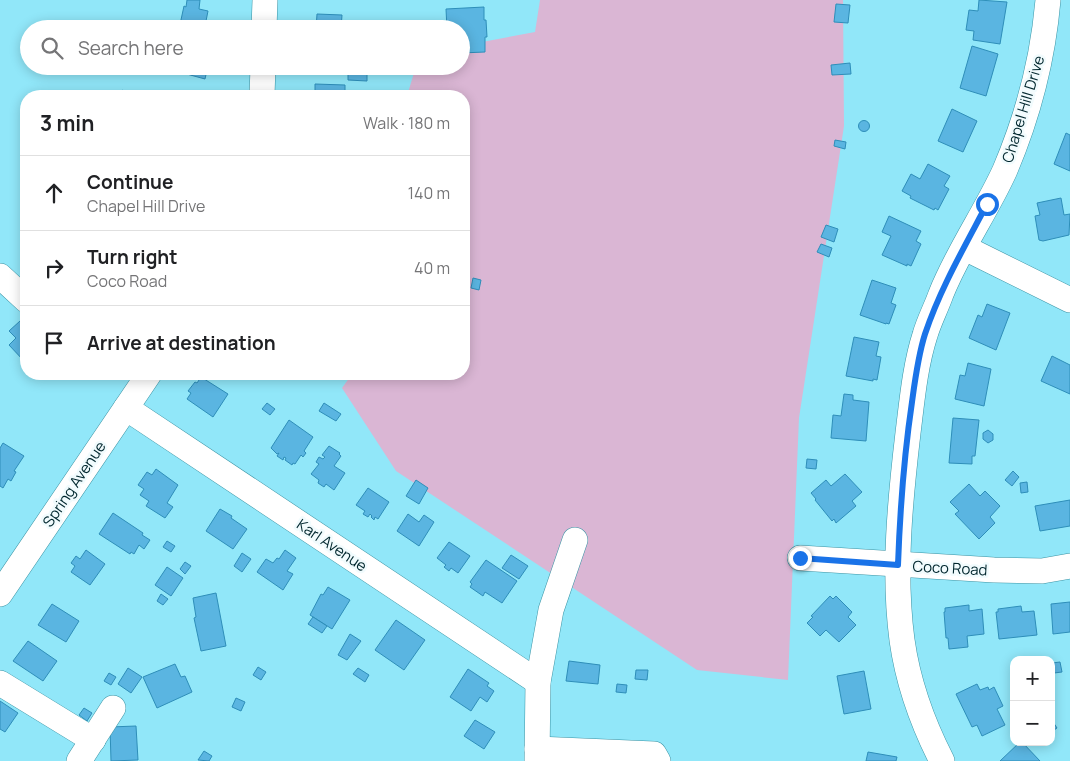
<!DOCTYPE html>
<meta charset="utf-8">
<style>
:root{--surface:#fff;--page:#f6f6f6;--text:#202124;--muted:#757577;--line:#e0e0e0}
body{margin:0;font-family:Manrope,sans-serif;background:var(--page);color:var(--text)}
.controls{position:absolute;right:15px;bottom:15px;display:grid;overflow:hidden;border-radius:10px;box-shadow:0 2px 12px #0003}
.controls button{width:45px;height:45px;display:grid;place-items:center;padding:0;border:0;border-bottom:1px solid var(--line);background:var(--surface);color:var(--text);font:25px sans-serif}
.stop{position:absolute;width:15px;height:15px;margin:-11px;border:4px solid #1a73e8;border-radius:50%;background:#fff}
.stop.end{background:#1a73e8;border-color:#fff;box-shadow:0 1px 5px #0008}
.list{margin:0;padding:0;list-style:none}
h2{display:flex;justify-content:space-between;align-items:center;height:65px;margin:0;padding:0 20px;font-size:21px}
h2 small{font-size:16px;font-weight:400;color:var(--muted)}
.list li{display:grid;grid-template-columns:32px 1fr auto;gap:15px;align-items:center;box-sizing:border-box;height:75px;padding:0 20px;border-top:1px solid var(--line)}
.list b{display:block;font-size:19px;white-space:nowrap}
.list p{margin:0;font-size:16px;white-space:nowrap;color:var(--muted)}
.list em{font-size:16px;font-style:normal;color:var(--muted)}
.icon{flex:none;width:28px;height:28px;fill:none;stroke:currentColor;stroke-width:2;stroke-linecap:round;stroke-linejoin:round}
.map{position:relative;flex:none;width:1070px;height:761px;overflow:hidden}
.search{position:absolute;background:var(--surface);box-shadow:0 2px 12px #0003;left:20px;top:20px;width:450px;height:55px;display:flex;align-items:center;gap:12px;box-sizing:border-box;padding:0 18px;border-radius:28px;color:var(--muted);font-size:19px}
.panel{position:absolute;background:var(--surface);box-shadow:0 2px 12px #0003;left:20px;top:90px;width:450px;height:290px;border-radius:20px}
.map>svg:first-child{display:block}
</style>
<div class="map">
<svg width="1070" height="761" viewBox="0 0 1070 761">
<rect width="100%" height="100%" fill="#91e7f9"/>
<!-- green -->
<path fill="#dab6d4" d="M540,0H843L844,126L799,418L788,680L697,670L396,471L342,388L352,374H464V96H407L416,66H461V46L535,32Z"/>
<!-- building -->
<g fill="#5ab5e1" stroke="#2e8eb9">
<path d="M187,0H200L199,9L208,11L206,21H208L207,26H205L204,29H179L184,6L186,7Z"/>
<path d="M979,0L1007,2L1000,44L973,40L974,31L966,30L969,10L978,11Z"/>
<path d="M836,4L850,5L848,23L834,22Z"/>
<path d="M484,7V20H486L487,37H485V52L461,53V29H447L446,9Z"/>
<path d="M317,14L342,15L341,29H316Z"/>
<path d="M972,46L998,54L986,96L960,88Z"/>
<path d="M850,63L851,74L832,75L831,65Z"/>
<path d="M185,66H208L205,79L183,73Z"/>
<path d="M348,66L367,67V81L348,80Z"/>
<path d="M315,84L345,85V96H315Z"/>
<path d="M123,90L128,96H114Z"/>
<path d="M952,109L977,121L963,152L938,141Z"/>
<circle cx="864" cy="126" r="5.5"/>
<path d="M1066,133L1070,135V171L1054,164Z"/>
<path d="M835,140L846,142L845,149L834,146Z"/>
<path d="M928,164L950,176L944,186L949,189L938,210L935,208L934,210L910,198L911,196L902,191L911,174L920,179Z"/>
<path d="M1061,198L1064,215L1070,214L1069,235L1043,241L1039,240L1035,216L1040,215L1037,203Z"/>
<path d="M889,216L921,231L916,241L921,244L911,266L907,264V266L882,255L891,236L882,232Z"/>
<path d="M826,225L838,229L834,242L821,237Z"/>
<path d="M821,244L832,248L829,257L817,252Z"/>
<path d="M473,278L481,280L479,290L471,288Z"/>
<path d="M872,280L896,288L891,303L896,305L889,324L886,323V324L860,315Z"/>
<path d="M987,304L1010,313L996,350L969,338L978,315L982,317Z"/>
<path d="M20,321L23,325L21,326L24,329L26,327V359L24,361L9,345L16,338L9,331Z"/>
<path d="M854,337L879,342L876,356L881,357L877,380L873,379V381L846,376Z"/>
<path d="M1052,356L1070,365V394L1041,381Z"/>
<path d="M968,363L991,369L984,406L955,399L960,375L965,376Z"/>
<path d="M201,377L228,394L213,417L187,399L191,393L188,391L195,382L197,383Z"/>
<path d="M844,394L853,395V400L869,402L866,441L831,438L833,415L841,416Z"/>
<path d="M267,403L275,409L270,415L262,409Z"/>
<path d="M324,403L341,414L336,421L319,411Z"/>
<path d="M953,418L979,420L975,456H972V464L949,463Z"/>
<path d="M289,420L313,437L304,451L306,453L303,457L301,455L295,464L293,463L292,465L285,460L286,458L284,457L283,460L277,456L279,453L277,454L271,448Z"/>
<path d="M988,430L993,434V440L988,443L983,439V433Z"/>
<path d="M3,443L24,456L14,471L16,472L11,481L8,479L3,488L0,486V448Z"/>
<path d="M329,446L340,453L339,454L341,456L334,466L345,473L334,490L326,484L324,487L318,483L319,480L311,474L319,464L316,462L319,457L323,459L325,457L322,455Z"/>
<path d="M807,459L817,460L816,469L806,468Z"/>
<path d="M156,469L178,485L167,503L173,507L165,518L146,506L149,501L140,495L144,489L138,485L147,472L152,475Z"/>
<path d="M1013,471L1019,477L1012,486L1005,480Z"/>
<path d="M845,474L862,492L852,501L856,506L836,523L834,519L832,521L815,500L816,499L811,493L826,480L831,486Z"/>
<path d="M416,480L428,488L419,504L406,496Z"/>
<path d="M1027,482L1028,492L1021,493L1020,483Z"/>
<path d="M969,484L980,496L985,491L1000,506L990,517L995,523L979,539L955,514L959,511L950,502Z"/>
<path d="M368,488L389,502L378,519L375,517L374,520L371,517L372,516L370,514L368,517L363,514L365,511L356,505Z"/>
<path d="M1070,500V526L1040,531L1035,506Z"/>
<path d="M220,509L232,516L231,518L247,529L233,549L206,531Z"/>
<path d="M113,513L143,533L142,535L150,540L144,549L139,545L134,554L131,552L130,554L99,534Z"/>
<path d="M408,514L419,522L424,515L434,522L419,546L397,531Z"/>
<path d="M167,541L175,546L171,552L163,547Z"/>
<path d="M449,542L470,556L458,573L451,568L449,571L444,567L446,565L437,558Z"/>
<path d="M86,550L105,564L90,585L71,572L75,566L71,563L76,556L80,559Z"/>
<path d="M285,550L296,558L287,571L293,574L283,590L257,572L266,559L273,563L277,558L279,559Z"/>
<path d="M242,553L251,559L242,572L234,566Z"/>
<path d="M511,555L528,566L519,579L502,568Z"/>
<path d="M486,560L517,581L502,603L485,592L483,596L470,587L472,584L470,582Z"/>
<path d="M185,562L191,566L185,574L180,569Z"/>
<path d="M167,567L183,578L171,596L155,585Z"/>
<path d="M328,587L350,600L332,629L310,615L321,594L323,595Z"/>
<path d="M216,593L226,646L201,651L194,618L196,617L193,598Z"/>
<path d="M161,594L168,599L163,605L157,601Z"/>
<path d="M830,596L833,599L836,596L852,612L848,617L856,625L839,642L826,630L820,636L807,623L813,617L811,616Z"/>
<path d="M1070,602V632L1053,634L1051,604Z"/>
<path d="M52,604L79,621L66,642L38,625Z"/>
<path d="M969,605V611L982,609L984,634L967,636L968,647L949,649L948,638H946L944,612H945V608Z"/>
<path d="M1021,606L1022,612L1034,611L1037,635L999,639L996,612H998V609Z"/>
<path d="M313,617L327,626L322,633L308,624Z"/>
<path d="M396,620L425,640L404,670L375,650Z"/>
<path d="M350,634L361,641L347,660L338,655Z"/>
<path d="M28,641L57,661L43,681L13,661Z"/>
<path d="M569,661L600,665L598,684L566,681Z"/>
<path d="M1060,662L1062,672L1054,673L1052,663Z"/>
<path d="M175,664L181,677L185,676L192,692L157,708L143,677Z"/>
<path d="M258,667L266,672L261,680L253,675Z"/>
<path d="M128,668L142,677L131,693L118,684Z"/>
<path d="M358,668L369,675L365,682L353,674Z"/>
<path d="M468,669L489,683L487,686L494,691L487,702L480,697L471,711L450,697Z"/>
<path d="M636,670H648L647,680L635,679Z"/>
<path d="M864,671L871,709L844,714L837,676Z"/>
<path d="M109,673L116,677L111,685L104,681Z"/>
<path d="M617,684L627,685L626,693L616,692Z"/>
<path d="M977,684L980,690L988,687L989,690L994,687L1003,706L997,709L1005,725L982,736L977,725L972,727L956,694Z"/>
<path d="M236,698L245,702L241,711L232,707Z"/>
<path d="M0,701L18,713L5,732L0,729Z"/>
<path d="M84,708L92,713L87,721L79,715Z"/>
<path d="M1051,719L1057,728L1051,732Z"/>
<path d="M475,720L495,732L484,749L464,736Z"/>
<path d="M136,726L138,760L111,761L110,727Z"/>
<path d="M1020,742H1022L1040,761H1000Z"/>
<path d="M204,751L212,756L209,761L198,760Z"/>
<path d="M868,752L897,757L896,761H866Z"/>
</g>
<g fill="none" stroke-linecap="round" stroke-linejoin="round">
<defs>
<g id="minor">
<path d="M264,29L265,0"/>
<path d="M262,96L263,66"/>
<path d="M965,248L1070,300"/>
<path d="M0,276L26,300"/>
<path d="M126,408L538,682"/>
<path d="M800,558L994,570L1042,571L1070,566"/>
<path d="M0,594L149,374"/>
<path d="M0,683L93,740"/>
<path d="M537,749L654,754L658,761"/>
<path d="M79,761L113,708"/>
<path d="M537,761L538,682L551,610L575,540"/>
<path d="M942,761C923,724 908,683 902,640C893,572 900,501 908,433C912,401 915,366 925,335C929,321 936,308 941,294C958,251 986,212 1005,170C1028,116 1043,58 1048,0"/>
</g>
</defs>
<!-- minor casing -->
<use href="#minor" stroke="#3a93a4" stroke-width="26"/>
<!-- minor -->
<use href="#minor" stroke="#fff" stroke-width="25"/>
</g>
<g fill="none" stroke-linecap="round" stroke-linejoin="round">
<!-- route -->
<path stroke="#1a73e8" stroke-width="6" d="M800,558L898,565C900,510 904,456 912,402C915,380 918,356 925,334C940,289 965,246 987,204"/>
</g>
<g text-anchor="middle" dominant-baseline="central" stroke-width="5" stroke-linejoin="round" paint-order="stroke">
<!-- street labels -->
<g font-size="15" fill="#00262d" stroke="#f1fbfd">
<text transform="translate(1023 109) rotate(-73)">Chapel Hill Drive</text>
<text transform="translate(74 484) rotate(-56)">Spring Avenue</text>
<text transform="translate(332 545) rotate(34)">Karl Avenue</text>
<text transform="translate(950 568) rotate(3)">Coco Road</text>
</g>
</g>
</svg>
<div class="controls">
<button>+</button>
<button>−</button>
</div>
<div class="stop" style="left:987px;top:204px"></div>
<div class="stop end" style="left:800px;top:558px"></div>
<div class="search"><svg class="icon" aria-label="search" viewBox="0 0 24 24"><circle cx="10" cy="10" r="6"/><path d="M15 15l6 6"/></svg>Search here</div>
<section class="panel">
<h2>3 min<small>Walk · 180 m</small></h2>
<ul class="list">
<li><svg class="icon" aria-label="ahead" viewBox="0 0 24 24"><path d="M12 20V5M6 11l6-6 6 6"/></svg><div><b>Continue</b><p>Chapel Hill Drive</p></div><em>140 m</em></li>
<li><svg class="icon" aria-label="right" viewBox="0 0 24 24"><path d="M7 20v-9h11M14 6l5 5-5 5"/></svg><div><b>Turn right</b><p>Coco Road</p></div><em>40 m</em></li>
<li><svg class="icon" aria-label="arrive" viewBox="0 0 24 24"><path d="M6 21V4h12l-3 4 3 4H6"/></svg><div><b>Arrive at destination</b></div></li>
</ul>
</section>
</div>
